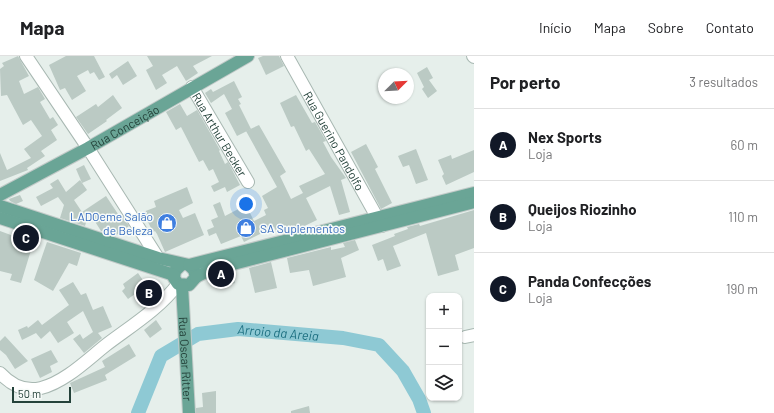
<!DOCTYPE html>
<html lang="pt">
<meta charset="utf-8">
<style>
:root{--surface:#fff;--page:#f2f2f2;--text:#202124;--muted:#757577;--line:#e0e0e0;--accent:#111827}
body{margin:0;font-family:Barlow,sans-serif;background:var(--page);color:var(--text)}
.controls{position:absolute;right:12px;bottom:12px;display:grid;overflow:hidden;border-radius:8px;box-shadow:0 1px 3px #0004}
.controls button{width:36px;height:36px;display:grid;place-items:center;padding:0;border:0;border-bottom:1px solid var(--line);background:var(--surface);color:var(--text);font:20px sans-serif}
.compass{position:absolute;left:378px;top:12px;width:36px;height:36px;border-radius:50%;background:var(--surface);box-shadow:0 1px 3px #0004;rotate:66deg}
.scale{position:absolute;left:12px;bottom:10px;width:59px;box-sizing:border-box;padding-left:4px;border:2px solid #24423a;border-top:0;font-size:11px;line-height:14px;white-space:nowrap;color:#24423a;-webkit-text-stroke:3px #f7fbf9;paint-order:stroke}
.you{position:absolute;left:246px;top:148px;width:14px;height:14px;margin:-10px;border:3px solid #fff;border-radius:50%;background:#1a73e8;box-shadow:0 0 0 6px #1a73e833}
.badge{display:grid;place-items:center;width:26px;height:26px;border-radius:50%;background:var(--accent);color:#fff;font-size:13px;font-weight:700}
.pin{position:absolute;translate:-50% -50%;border:2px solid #fff;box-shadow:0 1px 4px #0006}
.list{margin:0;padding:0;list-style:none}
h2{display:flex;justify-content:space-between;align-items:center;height:52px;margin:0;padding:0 16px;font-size:17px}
h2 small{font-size:13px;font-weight:400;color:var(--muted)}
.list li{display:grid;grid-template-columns:26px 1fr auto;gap:12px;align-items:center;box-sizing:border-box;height:72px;padding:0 16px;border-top:1px solid var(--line)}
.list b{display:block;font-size:15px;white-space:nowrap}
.list p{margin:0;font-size:13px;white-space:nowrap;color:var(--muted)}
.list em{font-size:13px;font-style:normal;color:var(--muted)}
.icon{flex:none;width:22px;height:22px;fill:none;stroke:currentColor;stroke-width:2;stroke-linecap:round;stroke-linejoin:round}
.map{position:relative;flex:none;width:474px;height:357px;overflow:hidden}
header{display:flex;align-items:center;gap:24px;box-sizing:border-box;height:56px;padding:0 20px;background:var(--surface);border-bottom:1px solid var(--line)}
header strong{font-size:19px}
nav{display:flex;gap:22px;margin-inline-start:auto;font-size:14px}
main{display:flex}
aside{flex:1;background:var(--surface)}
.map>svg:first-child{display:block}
</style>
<header>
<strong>Mapa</strong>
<nav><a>Início</a><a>Mapa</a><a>Sobre</a><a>Contato</a></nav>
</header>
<main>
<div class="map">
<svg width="474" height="357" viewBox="0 0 474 357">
<rect width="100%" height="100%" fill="#e6efeb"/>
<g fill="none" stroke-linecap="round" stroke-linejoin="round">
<!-- river -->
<path stroke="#8ec9d4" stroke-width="14" id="s1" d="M138,357L161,300L198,278L238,273L343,282L379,289L403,315L419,343L424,357"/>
</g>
<!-- building -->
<g fill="#bbcac4">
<path d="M18,0L29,20L19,25L24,38L38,31L45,43L40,46L50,63L53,61L58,69L51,74L57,84L41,95L45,100L27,112L28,114L0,125V97L7,114L31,102L24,93L42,80L31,64L23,69L7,39L1,40L0,13L4,10L2,7Z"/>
<path d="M66,0H94L105,21L99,24L94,16L90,18L88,14L77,20L86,35L72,44L65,32L60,34L49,9Z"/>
<path d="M147,0H212L193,10L198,17L186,25L177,10L162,19L167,27L156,34L146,14L153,10Z"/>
<path d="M263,0H279L284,10L266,19L258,2Z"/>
<path d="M128,5L137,20L123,29L117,19L112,23L109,18Z"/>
<path d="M427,11L433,22L429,24L437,35L428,42L422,33L424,31L417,17Z"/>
<path d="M234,25L242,41L238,43L241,48L239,49L251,73L237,80L225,57L232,53L224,38L211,47L205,37L211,33L213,36Z"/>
<path d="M113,39L122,52L106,64L107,65L88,78L76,61L96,48L98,51Z"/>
<path d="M296,39L312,67L315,66L326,85L323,86L331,101L346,122L341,124L350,156L339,159L330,130L306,142L317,164L296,174L289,176L287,172L277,177L274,171L244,186L241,180L221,188L216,177L209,180L207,174L214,171L211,164L218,161L213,149L220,146L225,160L246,149L254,165L266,159L264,154L268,152L262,140L277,131L246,75L259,69L286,116L280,120L291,143L303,137L299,130L325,118L309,93L306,95L294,70L291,71L280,47Z"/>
<path d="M180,48L187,60L197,54L220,94L219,95L225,108L228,106L240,129L227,136L225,131L214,136L211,130L219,126L213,113L209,115L203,104L199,106L181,71L176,74L166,56Z"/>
<path d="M366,88L378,111L375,113L392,147L381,153L351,96Z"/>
<path d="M416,93L428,124L416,128L409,109L403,111L398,100Z"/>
<path d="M474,94V116L446,129L442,120L444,118L438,104L451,99L452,103Z"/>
<path d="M84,109L91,123L82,127L76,113Z"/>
<path d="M58,123L66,136L80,124L87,134L74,144L82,156L106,140L120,161L122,159L129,170L115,180L101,175L89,156L85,170L60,162L64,149L58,141L41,150L36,141L53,132L50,128Z"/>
<path d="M187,131L193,147L179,154L183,162L195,157L204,179L165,196L157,178L155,175L153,176L143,156L156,151L154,145Z"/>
<path d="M20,139L23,145L16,148L10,145L9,143Z"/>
<path d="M474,154V192L455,199L459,214L438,220L426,177L393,190L401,210L387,215L383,203L378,205L372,189L395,180L394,178L408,173L407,171L419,168L420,170Z"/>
<path d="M0,175L19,182L21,177L35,181L21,227L10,224L12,218L0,215Z"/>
<path d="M355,184L359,194L341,202L346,221L313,230L309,214L290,217L287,202L331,191V194L345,191L343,187Z"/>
<path d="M47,186L81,197L77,210L69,207L53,235L34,224Z"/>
<path d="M271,206L277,232L255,237L249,212Z"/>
<path d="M232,216L235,227L217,232L214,221Z"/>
<path d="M138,217L153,239L148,243L142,233L128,243L122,235L125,232L123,228Z"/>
<path d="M73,226L81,239L86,237L93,254L103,250L112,271L98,277L102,282L84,297L73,283L80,278L83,283L93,276L83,255L67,266L74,277L58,287L50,275L41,283L36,277L22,284L18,274L27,270L28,272L38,264L42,269L69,249L59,234Z"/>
<path d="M156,264L162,273L150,282L144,274Z"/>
<path d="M5,280L28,305L15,313L6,299L0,294V285Z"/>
<path d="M129,288L136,300L105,319L107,324L74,337L70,327L105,311L102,305Z"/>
<path d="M51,294L58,306L50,310L52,316L40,322L31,303Z"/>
<path d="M216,335V357H196V352L203,351L202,337Z"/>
<path d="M309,350L310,357H291V355Z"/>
</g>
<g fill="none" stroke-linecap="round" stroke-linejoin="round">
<defs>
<g id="minor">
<path d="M26,0L88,92L158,202"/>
<path id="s2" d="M287,0L382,170"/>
<path d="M473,0L474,1"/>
<path id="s3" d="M192,31L248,126"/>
<path d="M465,281L474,279"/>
<path d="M0,317C11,329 24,336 41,332C65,326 87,304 106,289C131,270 159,253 178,228"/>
</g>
<g id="major">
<path id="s4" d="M0,139L88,92L248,0"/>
<path d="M0,150L158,202L189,209L194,214L196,221L189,229L178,228L174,222L175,215L182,208"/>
<path d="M0,162L174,219"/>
<path d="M189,209L474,137"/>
<path d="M196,221L210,214L474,146"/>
<path id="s5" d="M182,230L189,357"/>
</g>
</defs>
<!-- minor casing -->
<use href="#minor" stroke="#a8b8b2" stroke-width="14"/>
<!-- major casing -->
<use href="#major" stroke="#c2cac8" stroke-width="14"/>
<!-- minor -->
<use href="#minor" stroke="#fff" stroke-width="12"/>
<!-- major -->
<use href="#major" stroke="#6aa596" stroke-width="12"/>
</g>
<!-- icons -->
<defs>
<symbol id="shop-disc" viewBox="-11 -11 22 22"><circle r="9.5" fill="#3f7fe0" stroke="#f7fbf9"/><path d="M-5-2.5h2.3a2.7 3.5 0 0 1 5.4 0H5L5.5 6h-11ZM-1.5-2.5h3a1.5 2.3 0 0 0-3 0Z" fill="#fff"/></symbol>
</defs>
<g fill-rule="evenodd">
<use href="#shop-disc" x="156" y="156" width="22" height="22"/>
<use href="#shop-disc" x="235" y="161" width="22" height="22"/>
</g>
<g text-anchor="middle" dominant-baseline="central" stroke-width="3" stroke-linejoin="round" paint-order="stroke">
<!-- street labels -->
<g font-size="12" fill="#24423a" stroke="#f7fbf9">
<text stroke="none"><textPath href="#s4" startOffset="142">Rua Conceição</textPath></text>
<text stroke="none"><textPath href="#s3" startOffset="55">Rua Arthur Becker</textPath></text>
<text stroke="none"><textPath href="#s2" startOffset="97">Rua Guerino Pandolfo</textPath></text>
<text stroke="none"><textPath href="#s5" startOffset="73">Rua Oscar Ritter</textPath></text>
</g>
<!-- shop labels -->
<g font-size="12" fill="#366cbe" stroke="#f7fbf9" text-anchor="end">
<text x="153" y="160">LADOeme Salão<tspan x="153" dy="14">de Beleza</tspan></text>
<text x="260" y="172" text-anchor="start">SA Suplementos</text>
</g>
<!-- water labels -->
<g font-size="13" font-style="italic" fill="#1c6f80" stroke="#f7fbf9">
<text stroke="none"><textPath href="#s1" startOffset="185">Arroio da Areia</textPath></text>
</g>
</g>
</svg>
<div class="controls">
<button>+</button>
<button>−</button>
<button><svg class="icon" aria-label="layers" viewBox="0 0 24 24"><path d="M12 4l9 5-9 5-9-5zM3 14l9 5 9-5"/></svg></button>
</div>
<svg class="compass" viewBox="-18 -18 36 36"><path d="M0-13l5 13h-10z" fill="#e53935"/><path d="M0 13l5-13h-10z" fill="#757577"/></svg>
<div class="scale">50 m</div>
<div class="you"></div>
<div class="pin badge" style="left:221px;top:218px">A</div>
<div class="pin badge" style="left:149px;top:237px">B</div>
<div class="pin badge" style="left:26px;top:182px">C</div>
</div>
<aside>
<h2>Por perto<small>3 resultados</small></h2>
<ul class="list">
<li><span class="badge">A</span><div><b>Nex Sports</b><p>Loja</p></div><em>60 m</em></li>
<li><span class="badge">B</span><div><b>Queijos Riozinho</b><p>Loja</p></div><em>110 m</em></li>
<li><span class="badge">C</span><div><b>Panda Confecções</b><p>Loja</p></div><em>190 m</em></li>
</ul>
</aside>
</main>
